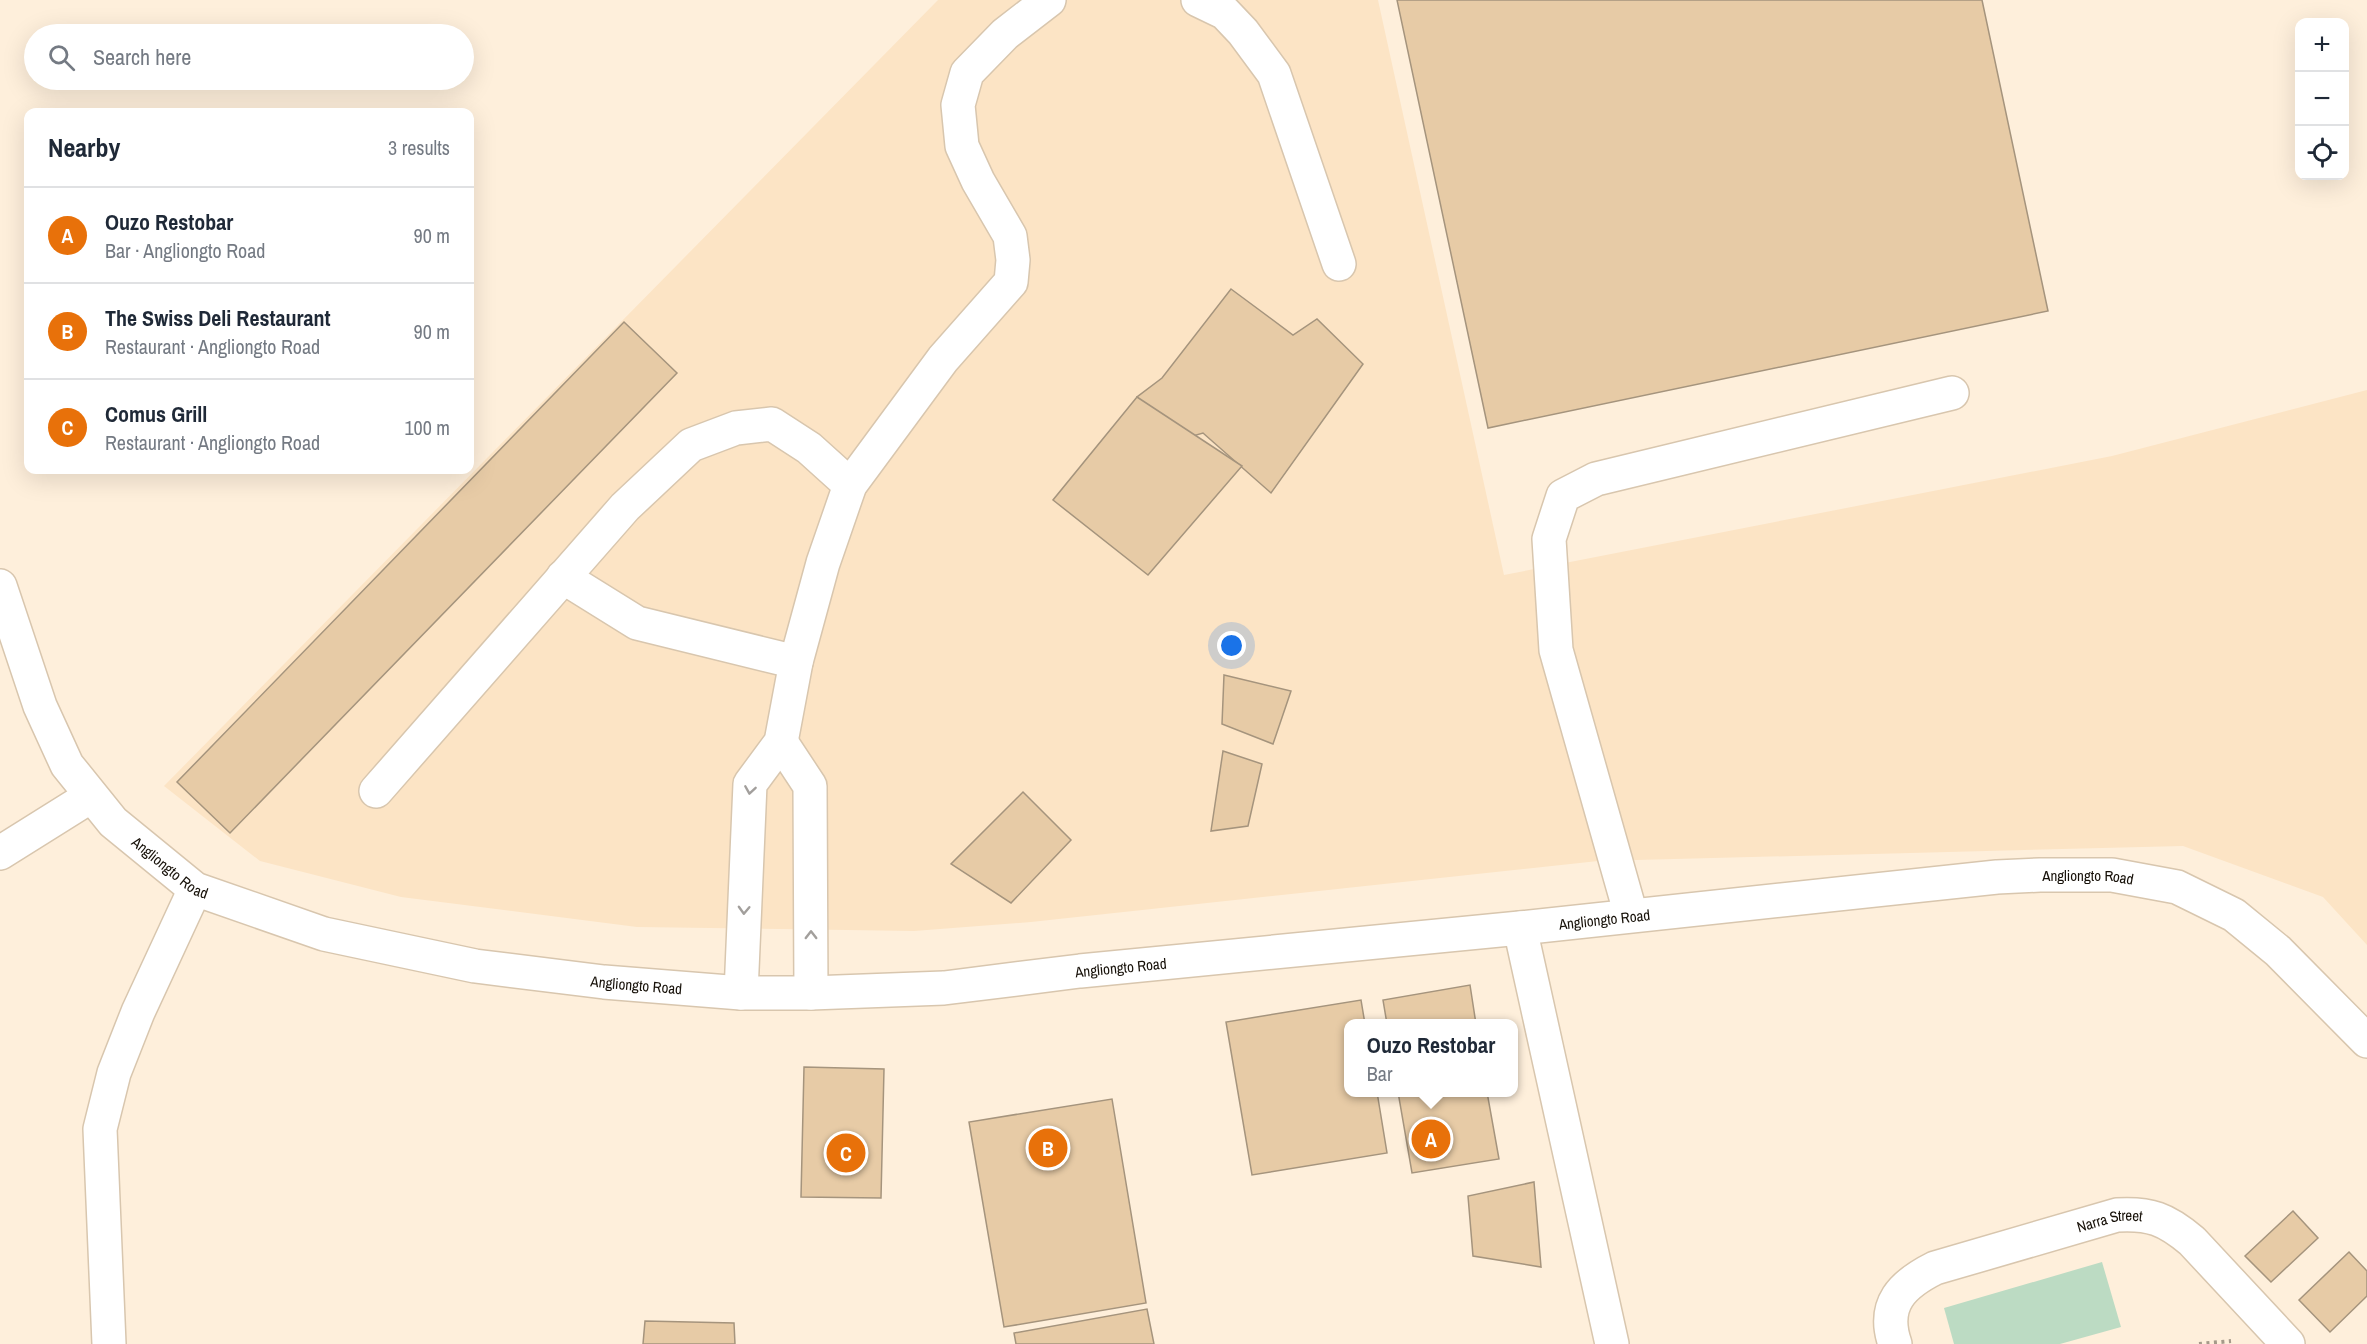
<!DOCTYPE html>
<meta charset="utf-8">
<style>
:root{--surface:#fff;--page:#f2f2f3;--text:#1f2937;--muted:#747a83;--line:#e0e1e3;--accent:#ea580c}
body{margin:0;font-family:"Archivo Narrow",sans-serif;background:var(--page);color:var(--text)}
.controls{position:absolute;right:18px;top:18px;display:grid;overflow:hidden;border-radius:12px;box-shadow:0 6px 24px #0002}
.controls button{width:54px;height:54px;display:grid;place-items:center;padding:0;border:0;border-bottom:2px solid var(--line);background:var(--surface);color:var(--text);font:30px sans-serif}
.you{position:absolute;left:1232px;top:646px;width:21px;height:21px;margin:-15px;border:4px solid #fff;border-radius:50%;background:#1a73e8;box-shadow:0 0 0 9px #1a73e833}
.badge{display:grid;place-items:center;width:39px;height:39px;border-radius:50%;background:var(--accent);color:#fff;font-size:20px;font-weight:700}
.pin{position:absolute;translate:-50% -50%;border:3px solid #fff;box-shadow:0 2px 6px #0006}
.popup{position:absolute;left:1344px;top:1019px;width:174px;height:78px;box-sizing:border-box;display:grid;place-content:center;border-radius:12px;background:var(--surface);filter:drop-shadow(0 2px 4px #0005);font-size:20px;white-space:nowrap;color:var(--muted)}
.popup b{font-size:22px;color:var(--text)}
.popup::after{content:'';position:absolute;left:50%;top:100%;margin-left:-12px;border:12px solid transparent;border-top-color:var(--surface)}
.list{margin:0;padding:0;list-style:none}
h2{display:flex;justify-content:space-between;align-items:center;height:78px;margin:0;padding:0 24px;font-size:26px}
h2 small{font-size:20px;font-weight:400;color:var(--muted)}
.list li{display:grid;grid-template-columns:39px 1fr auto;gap:18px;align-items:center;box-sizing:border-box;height:96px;padding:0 24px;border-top:2px solid var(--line)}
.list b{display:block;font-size:22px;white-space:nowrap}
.list p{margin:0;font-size:20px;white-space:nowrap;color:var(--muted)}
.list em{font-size:20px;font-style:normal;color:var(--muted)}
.icon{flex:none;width:33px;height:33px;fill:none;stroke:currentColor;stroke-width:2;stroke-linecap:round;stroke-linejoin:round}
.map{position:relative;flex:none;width:2367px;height:1344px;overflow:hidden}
.search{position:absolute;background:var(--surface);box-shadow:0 6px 24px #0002;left:24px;top:24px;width:450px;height:66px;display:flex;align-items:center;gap:15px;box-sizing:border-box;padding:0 21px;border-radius:33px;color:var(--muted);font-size:22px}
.panel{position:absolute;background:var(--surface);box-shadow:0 6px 24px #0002;left:24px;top:108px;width:450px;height:366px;border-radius:12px}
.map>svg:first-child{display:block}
</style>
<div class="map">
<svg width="2367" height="1344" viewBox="0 0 2367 1344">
<rect width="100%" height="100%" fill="#feefdb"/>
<!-- built -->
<path fill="#fce4c5" d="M938,0H1378L1504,575L2112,456L2367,390V945L2323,897L2183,846L1598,861L1031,922L914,931L637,927L401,897L260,861L164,786Z"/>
<!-- green -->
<path fill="#bcdbc3" d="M2102,1262L2121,1327L2060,1344H1954L1944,1308Z"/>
<!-- building -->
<g fill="#e7cba6" stroke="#a5947d" stroke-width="1.5">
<path d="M1397,0H1982L2048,311L1488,428Z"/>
<path d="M1231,289L1293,335L1317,319L1363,364L1271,493L1203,433L1172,442L1137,397L1162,378Z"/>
<path d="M624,322L677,373L230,833L177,782Z"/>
<path d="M1137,397L1242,466L1148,575L1053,500Z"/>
<path d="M1224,675L1291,691L1273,744L1222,724Z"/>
<path d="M1223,751L1262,764L1248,826L1211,831Z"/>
<path d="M1023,792L1071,840L1011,903L951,864Z"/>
<path d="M1470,985L1476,1024H1387L1383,1000Z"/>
<path d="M1361,1000L1365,1024H1348V1092H1377L1387,1153L1252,1175L1226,1022Z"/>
<path d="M804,1067L884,1069L881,1198L801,1197Z"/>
<path d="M1398,1092H1487L1499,1159L1412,1173Z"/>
<path d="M1112,1099L1146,1303L1004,1327L969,1122Z"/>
<path d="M1534,1182L1541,1267L1473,1256L1468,1196Z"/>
<path d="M2293,1211L2318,1238L2271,1282L2245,1256Z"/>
<path d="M2349,1252L2367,1271V1296L2330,1332L2299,1300Z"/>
<path d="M1147,1309L1154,1344H1016L1014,1333Z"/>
<path d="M645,1321L734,1323L735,1344H643Z"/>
</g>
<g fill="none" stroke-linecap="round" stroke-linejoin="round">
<defs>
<g id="minor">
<path d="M1198,0L1225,13L1243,32L1274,74L1339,264"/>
<path d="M563,577L637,623L796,662"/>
<path d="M781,742L810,786L811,993"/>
<path d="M376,791L625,507L691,445L736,428L772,424L809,448L850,485"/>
<path d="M0,853L91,796"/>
<path d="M1631,915L1556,650L1549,539L1563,496L1596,479L1952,393"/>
<path d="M1520,928L1612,1344"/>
<path d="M741,993L750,784L781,742L796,662L823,563L850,485L943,359L1011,282L1013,260L1010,236L978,181L962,146L958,105L967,73L1005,34L1049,0"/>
<path d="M109,1344L100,1129L114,1073L138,1012L195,889"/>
<path id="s1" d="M1895,1344C1881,1304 1903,1284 1935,1268L2117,1215C2150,1213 2166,1219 2192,1241L2288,1344"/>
</g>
<g id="major">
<path id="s2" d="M0,586L40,706L67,765L113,822L195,889L324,934L475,966L604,982L741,993H811L944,988L1080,971L1520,928L1997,877L2040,875H2112L2177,887L2234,915L2278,951L2367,1041"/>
</g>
</defs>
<!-- minor casing -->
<use href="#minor" stroke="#d8c6ae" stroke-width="36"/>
<!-- major casing -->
<use href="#major" stroke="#d8c6ae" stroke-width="36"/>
<!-- path -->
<path stroke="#a59a8a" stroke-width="4" stroke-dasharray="3 4.5" stroke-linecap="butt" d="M2199,1344L2231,1341"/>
<!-- minor -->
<use href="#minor" stroke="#fff" stroke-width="33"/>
<!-- major -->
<use href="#major" stroke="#fff" stroke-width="33"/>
</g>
<!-- one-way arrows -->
<defs><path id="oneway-chevron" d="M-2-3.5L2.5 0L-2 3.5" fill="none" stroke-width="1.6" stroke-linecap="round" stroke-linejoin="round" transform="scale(1.5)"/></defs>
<g stroke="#a29f9c">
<use href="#oneway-chevron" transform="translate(750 790) rotate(99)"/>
<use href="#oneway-chevron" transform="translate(744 910) rotate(92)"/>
<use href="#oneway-chevron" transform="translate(811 935) rotate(-90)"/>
</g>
<g text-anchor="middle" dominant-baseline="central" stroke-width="5" stroke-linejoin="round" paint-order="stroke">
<!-- street labels -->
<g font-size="15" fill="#161008" stroke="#feefdb">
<text stroke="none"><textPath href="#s2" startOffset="338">Angliongto Road</textPath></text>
<text stroke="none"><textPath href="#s2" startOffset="2282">Angliongto Road</textPath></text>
<text stroke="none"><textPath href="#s2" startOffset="1796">Angliongto Road</textPath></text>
<text stroke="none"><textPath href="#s2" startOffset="1310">Angliongto Road</textPath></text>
<text stroke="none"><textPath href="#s2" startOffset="824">Angliongto Road</textPath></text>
<text stroke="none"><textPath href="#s1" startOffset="278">Narra Street</textPath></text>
</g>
</g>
</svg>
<div class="controls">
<button>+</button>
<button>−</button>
<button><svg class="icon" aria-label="locate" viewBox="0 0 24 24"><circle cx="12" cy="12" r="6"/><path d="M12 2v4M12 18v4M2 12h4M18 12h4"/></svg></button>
</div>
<div class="you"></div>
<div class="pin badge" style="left:1431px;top:1139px;background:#e8710a">A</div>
<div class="popup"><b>Ouzo Restobar</b>Bar</div>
<div class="pin badge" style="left:1048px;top:1148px;background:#e8710a">B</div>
<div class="pin badge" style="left:846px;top:1153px;background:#e8710a">C</div>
<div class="search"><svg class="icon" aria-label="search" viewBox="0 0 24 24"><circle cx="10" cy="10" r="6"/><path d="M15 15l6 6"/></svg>Search here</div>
<section class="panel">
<h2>Nearby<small>3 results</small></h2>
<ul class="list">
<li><span class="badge" style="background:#e8710a">A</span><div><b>Ouzo Restobar</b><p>Bar · Angliongto Road</p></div><em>90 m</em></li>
<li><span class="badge" style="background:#e8710a">B</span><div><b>The Swiss Deli Restaurant</b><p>Restaurant · Angliongto Road</p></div><em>90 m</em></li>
<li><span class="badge" style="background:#e8710a">C</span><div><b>Comus Grill</b><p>Restaurant · Angliongto Road</p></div><em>100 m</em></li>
</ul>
</section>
</div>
